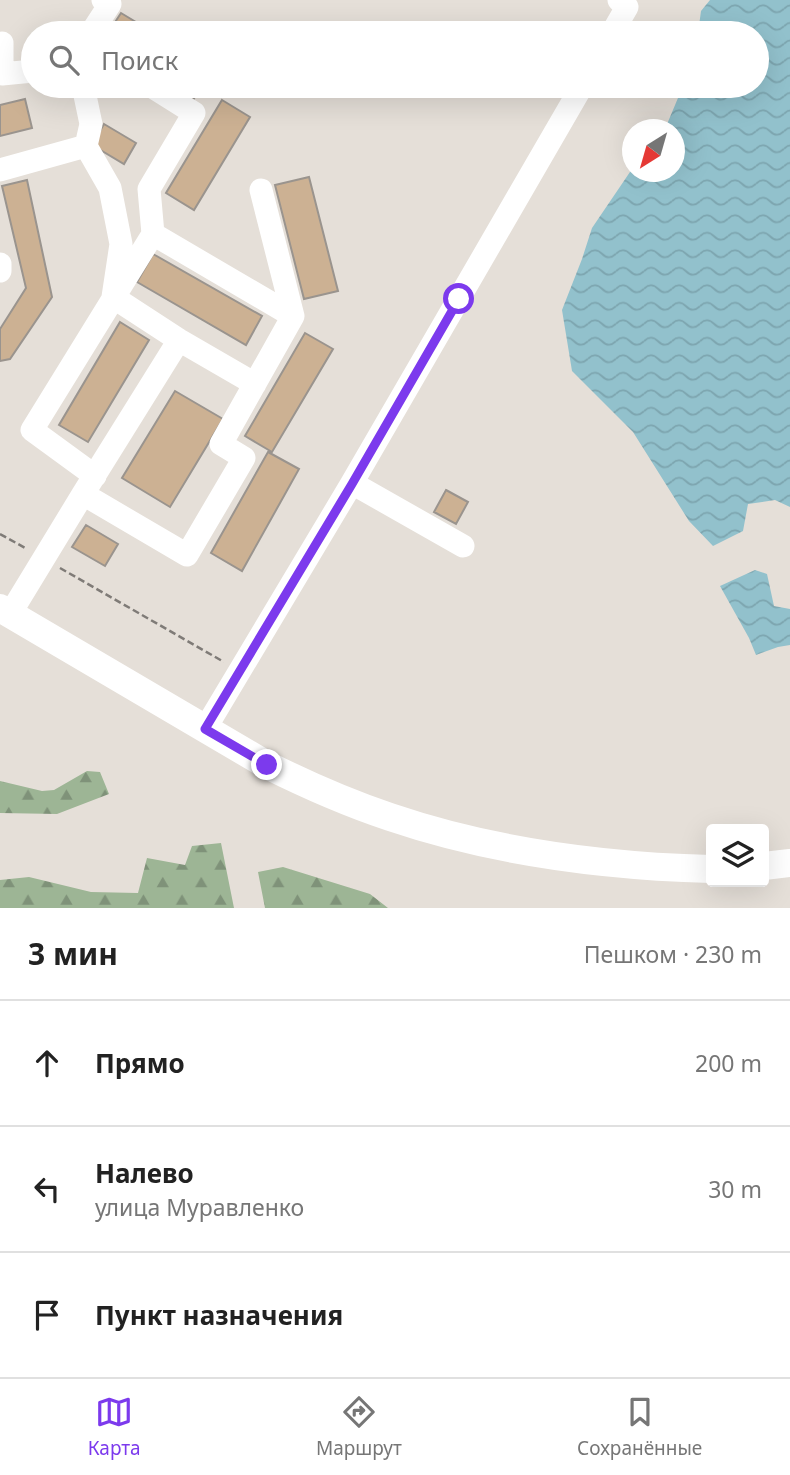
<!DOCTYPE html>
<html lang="ru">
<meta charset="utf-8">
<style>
body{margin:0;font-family:"Noto Sans",sans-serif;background:#f2f2f2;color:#222}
.controls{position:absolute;right:21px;bottom:21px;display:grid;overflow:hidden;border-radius:7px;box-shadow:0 7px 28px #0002}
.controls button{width:63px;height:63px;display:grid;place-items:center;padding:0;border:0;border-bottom:2px solid #e0e0e0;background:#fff;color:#222;font:35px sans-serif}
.compass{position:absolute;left:622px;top:119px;width:63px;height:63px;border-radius:50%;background:#fff;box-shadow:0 7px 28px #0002;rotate:217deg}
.stop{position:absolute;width:21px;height:21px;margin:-16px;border:5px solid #7c3aed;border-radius:50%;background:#fff}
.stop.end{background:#7c3aed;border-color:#fff;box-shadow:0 2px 7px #0008}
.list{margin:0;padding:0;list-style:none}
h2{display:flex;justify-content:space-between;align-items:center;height:91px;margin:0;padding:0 28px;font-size:30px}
h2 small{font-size:23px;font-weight:400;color:#767676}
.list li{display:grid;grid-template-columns:46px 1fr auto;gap:21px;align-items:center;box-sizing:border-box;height:126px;padding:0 28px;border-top:2px solid #e0e0e0}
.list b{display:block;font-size:26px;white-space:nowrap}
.list p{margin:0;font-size:23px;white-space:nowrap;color:#767676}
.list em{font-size:23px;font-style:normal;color:#767676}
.icon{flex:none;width:38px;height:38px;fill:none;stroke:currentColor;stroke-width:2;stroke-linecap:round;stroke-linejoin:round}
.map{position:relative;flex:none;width:790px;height:908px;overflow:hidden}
.search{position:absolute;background:#fff;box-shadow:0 7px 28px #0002;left:21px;right:21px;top:21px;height:77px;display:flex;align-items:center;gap:18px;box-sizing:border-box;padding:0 24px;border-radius:38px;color:#767676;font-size:26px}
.sheet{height:469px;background:#fff}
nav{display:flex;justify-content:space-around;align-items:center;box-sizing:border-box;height:98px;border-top:2px solid #e0e0e0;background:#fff;font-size:19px;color:#767676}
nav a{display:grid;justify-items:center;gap:4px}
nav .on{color:#7c3aed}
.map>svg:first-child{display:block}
.forest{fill:url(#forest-firs)}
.water{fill:url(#water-waves)}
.building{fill:#ccb193;stroke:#9a948e;stroke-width:2}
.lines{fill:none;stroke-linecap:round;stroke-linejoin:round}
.path{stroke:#7f7b77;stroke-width:2.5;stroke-dasharray:7 3.5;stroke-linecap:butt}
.minor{stroke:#fff;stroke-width:23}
.major{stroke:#fff;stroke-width:28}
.route{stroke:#7c3aed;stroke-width:9}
</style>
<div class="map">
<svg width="790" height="908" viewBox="0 0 790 908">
<defs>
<pattern id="forest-firs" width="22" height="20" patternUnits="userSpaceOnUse" patternTransform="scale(1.75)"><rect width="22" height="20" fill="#9db595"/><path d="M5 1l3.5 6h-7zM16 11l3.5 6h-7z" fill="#7f9279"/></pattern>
<pattern id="water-waves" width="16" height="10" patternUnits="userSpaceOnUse" patternTransform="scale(1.75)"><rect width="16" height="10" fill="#92c1cc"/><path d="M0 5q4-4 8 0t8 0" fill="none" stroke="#7da5af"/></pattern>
</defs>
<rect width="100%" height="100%" fill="#e5dfd8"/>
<path class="forest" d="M87,771L100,772L109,794L57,814L0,813V781L42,791L54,790Z
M221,843L234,908H0V880L29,877L91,892L138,893L147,858L185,865L192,846Z
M283,867L370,894L388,908H265L258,872Z"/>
<path class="water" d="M710,0H790V507L775,500L748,504L743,531L713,546L689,521L633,432L572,371L562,310L582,259L592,228L632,169V172H674V130L665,129L683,86H757V33H698L701,11Z
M755,570L767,574L774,606L790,609V645L778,647L756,655L749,638L720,586Z"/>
<path class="building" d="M121,13L154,33H108Z
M170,86H202L193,100Z
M25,99L32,128L0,136V105Z
M222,100L250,117L194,210L166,193Z
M104,124L136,143L124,164L92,145Z
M309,177L338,291L304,299L275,185Z
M27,180L52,297L10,359L0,361V329L26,288L2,186Z
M153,254L262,316L246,345L137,282Z
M120,322L149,340L88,442L59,425Z
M305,333L333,349L272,452L245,436Z
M175,391L223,419L170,507L122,478Z
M268,452L299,469L242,571L211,553Z
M446,490L468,502L456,524L434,512Z
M86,525L118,544L105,566L72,547Z"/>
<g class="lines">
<path class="path" d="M0,534L27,549
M60,568L224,662"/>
<path class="minor" d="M91,33L110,4L103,0
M612,33L627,7L619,0
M2,43V74L33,71
M83,86L91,124L86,146
M151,86L194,113L149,189L153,234
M0,170L86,146L110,188L121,244L113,297L179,340L255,384
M261,190L293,316
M0,264V271
M352,483L463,546
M83,494L187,555L244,458L221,444L293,316L153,234L32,430L95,476
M10,614L83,494L179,340
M205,729L352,483L582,86"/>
<path class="major" d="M0,608L267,765C307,785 348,803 390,817C493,852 603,866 711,869
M764,866L790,863"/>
</g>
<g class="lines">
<path class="route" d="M267,765L205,729L352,484L459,299"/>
</g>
</svg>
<div class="controls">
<button><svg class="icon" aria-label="layers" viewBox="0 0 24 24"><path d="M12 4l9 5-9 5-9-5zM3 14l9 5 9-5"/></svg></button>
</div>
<svg class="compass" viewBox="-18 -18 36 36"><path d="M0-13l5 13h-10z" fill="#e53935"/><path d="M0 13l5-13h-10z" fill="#767676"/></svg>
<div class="stop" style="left:459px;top:299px"></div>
<div class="stop end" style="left:267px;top:765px"></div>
<div class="search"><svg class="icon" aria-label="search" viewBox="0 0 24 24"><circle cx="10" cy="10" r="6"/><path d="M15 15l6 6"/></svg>Поиск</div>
</div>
<section class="sheet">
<h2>3 мин<small>Пешком · 230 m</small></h2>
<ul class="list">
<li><svg class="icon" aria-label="ahead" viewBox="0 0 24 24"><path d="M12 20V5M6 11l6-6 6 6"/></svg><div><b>Прямо</b></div><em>200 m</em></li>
<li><svg class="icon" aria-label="left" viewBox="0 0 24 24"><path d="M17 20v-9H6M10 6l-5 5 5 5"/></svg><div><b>Налево</b><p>улица Муравленко</p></div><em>30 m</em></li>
<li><svg class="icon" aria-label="arrive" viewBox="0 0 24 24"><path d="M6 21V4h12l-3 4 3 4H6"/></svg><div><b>Пункт назначения</b></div></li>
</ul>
</section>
<nav>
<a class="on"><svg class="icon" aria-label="map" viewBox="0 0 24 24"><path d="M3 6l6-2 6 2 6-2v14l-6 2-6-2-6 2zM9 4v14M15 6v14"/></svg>Карта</a>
<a><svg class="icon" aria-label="directions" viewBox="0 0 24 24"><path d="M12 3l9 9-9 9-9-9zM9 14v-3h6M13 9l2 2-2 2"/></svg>Маршрут</a>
<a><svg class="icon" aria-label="saved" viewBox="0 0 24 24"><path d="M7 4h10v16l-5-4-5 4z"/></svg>Сохранённые</a>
</nav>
